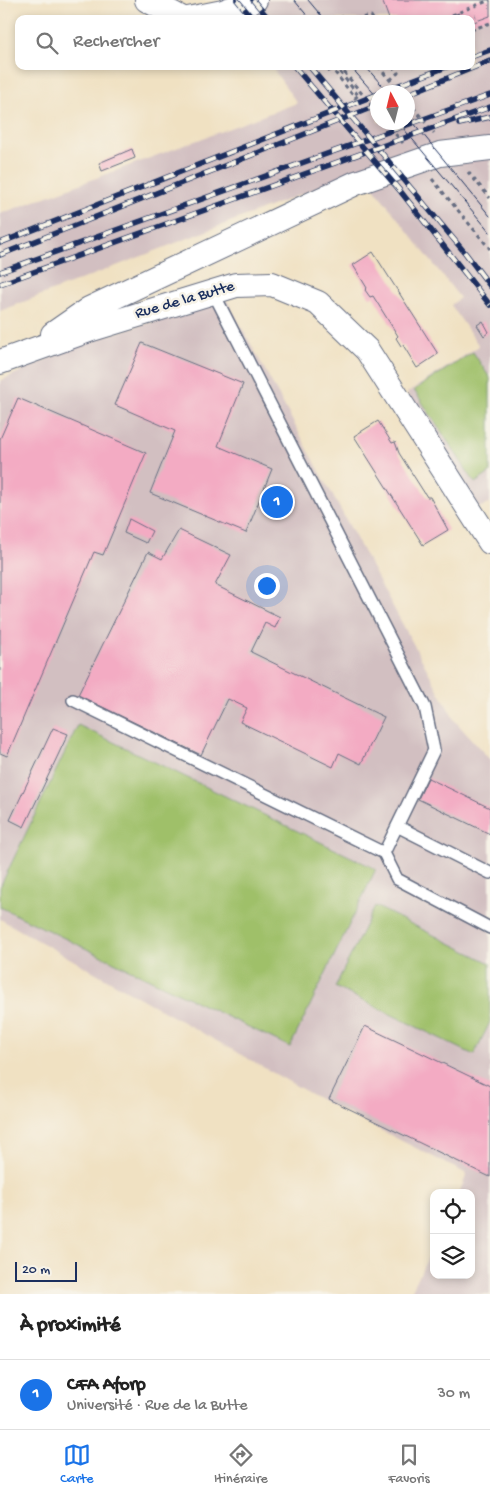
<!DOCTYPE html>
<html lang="fr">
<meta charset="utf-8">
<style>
body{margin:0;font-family:"Gochi Hand",sans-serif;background:#f6f6f6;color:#222}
.controls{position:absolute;right:15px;bottom:15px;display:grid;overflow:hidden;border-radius:10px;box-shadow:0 2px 8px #0003}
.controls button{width:45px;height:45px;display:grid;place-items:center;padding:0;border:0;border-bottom:1px solid #e0e0e0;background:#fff;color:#222;font:25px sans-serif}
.compass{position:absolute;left:370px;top:85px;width:45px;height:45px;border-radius:50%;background:#fff;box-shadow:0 2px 8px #0003;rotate:353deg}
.scale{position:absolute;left:15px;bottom:12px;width:62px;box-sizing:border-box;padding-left:5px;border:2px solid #1b2f5e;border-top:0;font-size:14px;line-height:18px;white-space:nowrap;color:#1b2f5e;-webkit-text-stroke:4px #f7f3e8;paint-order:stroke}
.you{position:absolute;left:266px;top:585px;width:18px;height:18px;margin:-12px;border:4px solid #fff;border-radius:50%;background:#1a73e8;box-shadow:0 0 0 8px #1a73e833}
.badge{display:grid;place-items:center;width:32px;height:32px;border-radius:50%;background:#1a73e8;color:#fff;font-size:16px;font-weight:700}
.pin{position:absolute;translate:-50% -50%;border:2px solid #fff;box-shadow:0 1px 5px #0006}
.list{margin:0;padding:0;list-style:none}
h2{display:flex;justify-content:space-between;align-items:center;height:65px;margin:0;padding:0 20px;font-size:21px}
h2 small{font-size:16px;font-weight:400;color:#767676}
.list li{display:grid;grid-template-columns:32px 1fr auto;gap:15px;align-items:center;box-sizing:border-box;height:70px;padding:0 20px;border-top:1px solid #e0e0e0}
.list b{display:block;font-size:19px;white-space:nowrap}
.list p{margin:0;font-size:16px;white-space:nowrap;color:#767676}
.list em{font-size:16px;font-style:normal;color:#767676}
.icon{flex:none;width:28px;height:28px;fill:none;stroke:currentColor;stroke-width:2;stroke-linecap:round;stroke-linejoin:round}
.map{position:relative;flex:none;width:490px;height:1294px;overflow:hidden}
.search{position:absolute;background:#fff;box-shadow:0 2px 8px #0003;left:15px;right:15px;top:15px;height:55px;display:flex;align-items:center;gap:12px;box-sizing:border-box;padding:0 18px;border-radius:10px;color:#767676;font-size:19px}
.sheet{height:135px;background:#fff}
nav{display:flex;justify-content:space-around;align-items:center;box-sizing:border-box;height:70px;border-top:1px solid #e0e0e0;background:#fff;font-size:14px;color:#767676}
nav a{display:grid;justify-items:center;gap:2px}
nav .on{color:#1a73e8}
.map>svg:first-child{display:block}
.industrial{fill:#d2bfc1;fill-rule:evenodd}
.green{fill:#9fc069;stroke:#5d7864}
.building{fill:#f3abc3}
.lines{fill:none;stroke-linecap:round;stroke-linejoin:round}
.service-casing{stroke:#666d81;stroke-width:14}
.minor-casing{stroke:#666d81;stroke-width:26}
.path{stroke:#666d81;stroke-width:3;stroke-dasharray:4 4;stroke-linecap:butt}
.service{stroke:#fff;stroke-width:11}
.minor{stroke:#fff;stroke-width:24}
.tram{stroke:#1b2f5e;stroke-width:1}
.rail-casing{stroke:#1b2f5e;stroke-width:5.5}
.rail{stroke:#f7f3e8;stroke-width:4;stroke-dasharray:11;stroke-linecap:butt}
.labels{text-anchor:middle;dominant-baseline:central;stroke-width:5;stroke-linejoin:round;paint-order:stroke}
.street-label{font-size:16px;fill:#1b2f5e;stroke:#f7f3e8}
</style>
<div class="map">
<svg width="490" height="1294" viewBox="0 0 490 1294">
<rect width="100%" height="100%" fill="#f7f3e8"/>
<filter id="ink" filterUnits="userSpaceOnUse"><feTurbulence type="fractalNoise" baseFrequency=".02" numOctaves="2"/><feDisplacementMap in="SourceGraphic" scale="10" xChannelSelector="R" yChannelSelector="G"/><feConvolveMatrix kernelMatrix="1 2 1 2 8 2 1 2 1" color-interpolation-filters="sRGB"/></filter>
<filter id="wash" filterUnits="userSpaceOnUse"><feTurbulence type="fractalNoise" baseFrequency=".0096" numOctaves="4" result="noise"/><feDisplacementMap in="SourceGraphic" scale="20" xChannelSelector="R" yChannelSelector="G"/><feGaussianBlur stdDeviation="1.12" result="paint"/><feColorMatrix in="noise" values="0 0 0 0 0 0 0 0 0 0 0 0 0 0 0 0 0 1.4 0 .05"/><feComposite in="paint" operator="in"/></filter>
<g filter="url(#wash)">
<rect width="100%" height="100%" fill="#f0e1c2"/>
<path class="industrial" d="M221,0H490V502L479,508L407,393L479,346L451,305L460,298L359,169L310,191L0,311V214L297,103L271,66H471V19H236ZM378,92H408V122H378Z
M227,300L455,721L490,760V1294H410L434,1245V1275H471V1193H459L467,1174L325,1102L0,919V381L82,343Z"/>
<path class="green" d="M473,352L490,378V473L475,483L414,390Z
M78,725L376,869L290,1047L0,907V887Z
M375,906L490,963V1022L474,1055L335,987Z"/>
<g id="blocks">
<path class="building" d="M382,0H490V16L471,23V19H389Z
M132,149L135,158L102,171L99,163Z
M373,252L438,354L417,368L403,345L401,346L396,338L398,336L373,296L370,297L365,290L367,288L353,265Z
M483,321L489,332L484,336L477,325Z
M142,343L243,384L218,446L272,469L246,533L150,493L175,431L115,405Z
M18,398L146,453L103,555L94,552L7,756L0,753V439Z
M378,421L392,443L395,442L399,453L427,497H430L448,530L423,545L354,436Z
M129,519L152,531L146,543L124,533Z
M179,530L231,555L215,585L280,617L275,628L265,623L251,652L384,717L361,764L339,753L333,767L240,722L247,708L228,699L201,755L78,695L148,552L162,559Z
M53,728L68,734L24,827L10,820Z
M428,778L490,808V834L418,799Z
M365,1026L490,1086V1177L329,1099Z"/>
</g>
</g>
<g filter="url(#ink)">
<use href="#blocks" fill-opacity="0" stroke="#666d81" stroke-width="1"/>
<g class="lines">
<g class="service-casing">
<path id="service" d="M73,700L384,853L434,750L425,707L213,292
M397,826L490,873
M384,853L397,879L490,928"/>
</g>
<g class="minor-casing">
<path id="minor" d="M147,0L183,19
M188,19L223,12L255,0
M53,334L89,309L356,183L440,154L490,148
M0,362L92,329L236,285L272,284L318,303L367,350L490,542"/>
</g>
<path class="path" d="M457,13L460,19
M452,15L490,0
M341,16L344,19
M355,19L371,16L373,19
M468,19L476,16
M471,30L490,23
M323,66L327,72L331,70L329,69
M330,66L355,98L361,93
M335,66L358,95
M339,66L378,113
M378,66L400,92
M392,66L398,73
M390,80L398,73V66
M408,101L434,133
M385,122L403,143
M468,172L490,198
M432,179L490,249"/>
<use href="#service" class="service"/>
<use href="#minor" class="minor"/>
<path class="tram" d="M294,0L310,19
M308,0L324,19
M350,66L378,98
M365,66L388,92
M408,116L490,216
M398,122L490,232"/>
<g class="rail-casing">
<path id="rail" d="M237,0L253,19
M253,0L269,19
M471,57L490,50
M294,66L401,192L490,305
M309,66L466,254L490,286
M381,92L449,66
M408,94L490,61
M459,124L490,117
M0,243L378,94
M0,255L378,105
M0,272L490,95
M0,284L490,107"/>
</g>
<use href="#rail" class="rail"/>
</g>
</g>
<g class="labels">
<g class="street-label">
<text transform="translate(185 301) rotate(-16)">Rue de la Butte</text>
</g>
</g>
</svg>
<div class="controls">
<button><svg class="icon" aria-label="locate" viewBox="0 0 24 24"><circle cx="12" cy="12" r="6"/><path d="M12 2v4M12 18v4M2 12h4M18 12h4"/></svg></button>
<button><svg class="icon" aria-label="layers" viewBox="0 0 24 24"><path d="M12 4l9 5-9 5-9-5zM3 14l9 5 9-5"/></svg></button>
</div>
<svg class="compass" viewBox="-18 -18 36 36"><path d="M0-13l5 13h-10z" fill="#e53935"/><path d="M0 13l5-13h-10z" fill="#767676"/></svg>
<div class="scale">20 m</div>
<div class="you"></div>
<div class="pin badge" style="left:277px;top:502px">1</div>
<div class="search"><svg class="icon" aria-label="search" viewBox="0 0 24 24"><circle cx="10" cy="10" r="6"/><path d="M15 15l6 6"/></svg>Rechercher</div>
</div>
<section class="sheet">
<h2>À proximité<small></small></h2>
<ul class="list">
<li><span class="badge">1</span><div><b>CFA Aforp</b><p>Université · Rue de la Butte</p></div><em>30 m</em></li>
</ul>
</section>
<nav>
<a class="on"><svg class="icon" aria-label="map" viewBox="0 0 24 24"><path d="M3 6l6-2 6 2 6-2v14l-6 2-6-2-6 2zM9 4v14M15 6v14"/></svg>Carte</a>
<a><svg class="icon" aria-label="directions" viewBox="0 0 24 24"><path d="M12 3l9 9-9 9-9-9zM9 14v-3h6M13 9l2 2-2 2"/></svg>Itinéraire</a>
<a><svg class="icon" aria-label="saved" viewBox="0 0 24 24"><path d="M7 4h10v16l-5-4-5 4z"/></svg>Favoris</a>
</nav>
